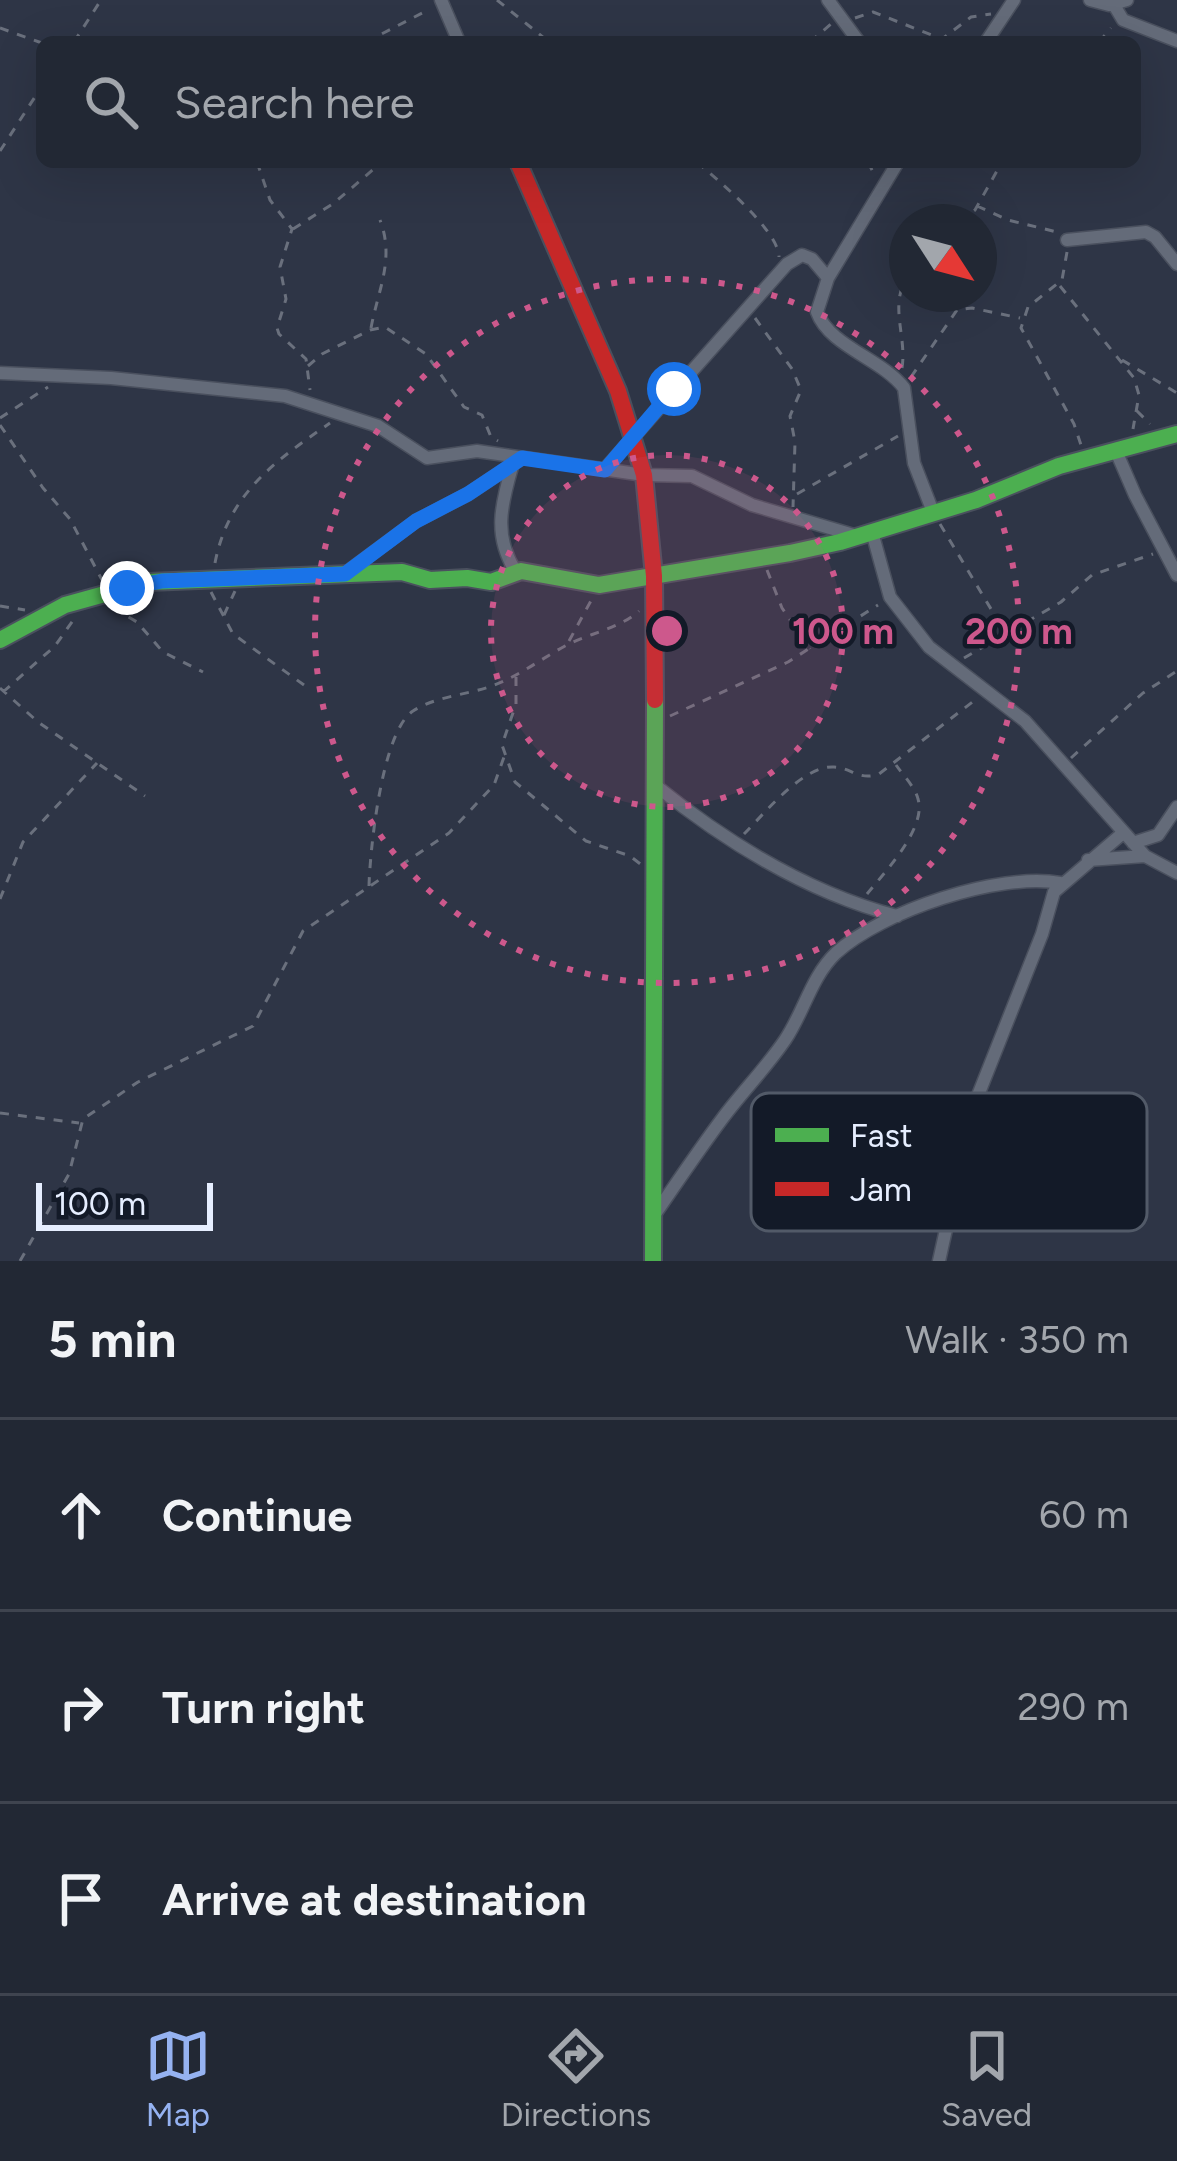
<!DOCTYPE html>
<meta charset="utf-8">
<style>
body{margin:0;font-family:Figtree,sans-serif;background:#2a303c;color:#f1f3f6}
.compass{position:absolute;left:889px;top:204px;width:108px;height:108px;border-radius:50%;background:#222834;box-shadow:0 12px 48px #0002;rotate:126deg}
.scale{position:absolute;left:36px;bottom:30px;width:177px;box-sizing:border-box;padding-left:12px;border:6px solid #e6eeff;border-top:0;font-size:33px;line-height:42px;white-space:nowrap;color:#e6eeff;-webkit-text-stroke:9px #131a28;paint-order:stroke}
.stop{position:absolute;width:36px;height:36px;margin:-27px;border:9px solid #1a73e8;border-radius:50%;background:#fff}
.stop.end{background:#1a73e8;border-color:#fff;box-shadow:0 3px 12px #0008}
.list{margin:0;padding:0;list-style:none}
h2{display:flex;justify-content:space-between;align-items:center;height:156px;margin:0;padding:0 48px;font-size:51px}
h2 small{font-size:39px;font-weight:400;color:#a2a6ac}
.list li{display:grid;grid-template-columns:78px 1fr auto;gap:36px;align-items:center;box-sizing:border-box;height:192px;padding:0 48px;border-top:3px solid #3f444f}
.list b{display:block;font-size:45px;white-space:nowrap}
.list em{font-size:39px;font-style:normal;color:#a2a6ac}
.icon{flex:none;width:66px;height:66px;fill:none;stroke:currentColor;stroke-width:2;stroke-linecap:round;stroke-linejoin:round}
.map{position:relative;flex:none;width:1177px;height:1261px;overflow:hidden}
.search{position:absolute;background:#222834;box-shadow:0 12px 48px #0002;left:36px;right:36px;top:36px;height:132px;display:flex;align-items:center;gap:30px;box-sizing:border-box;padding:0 42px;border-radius:18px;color:#a2a6ac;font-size:45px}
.sheet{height:732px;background:#222834}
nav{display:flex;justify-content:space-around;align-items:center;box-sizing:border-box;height:168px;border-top:3px solid #3f444f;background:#222834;font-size:33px;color:#a2a6ac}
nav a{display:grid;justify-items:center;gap:6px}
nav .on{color:#95b2f1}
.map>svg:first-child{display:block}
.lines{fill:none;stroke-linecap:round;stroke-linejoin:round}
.street-casing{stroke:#4a505e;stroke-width:15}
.fast-casing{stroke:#4a505e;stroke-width:20}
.jam-casing{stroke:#4a505e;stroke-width:20}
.path{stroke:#6a707d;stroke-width:3;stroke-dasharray:9 9;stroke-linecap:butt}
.street{stroke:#646b79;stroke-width:12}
.fast{stroke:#4caf50;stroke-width:16}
.jam{stroke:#c62828;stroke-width:16}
.route{stroke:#1a73e8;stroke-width:15}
.ring{fill:none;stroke:#cd588c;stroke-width:6;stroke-dasharray:6 12}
.key{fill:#131a28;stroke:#525a68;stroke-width:3}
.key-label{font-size:33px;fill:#e6eeff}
.centre{fill:#cd588c;stroke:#131a28;stroke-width:6}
.ring-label{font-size:36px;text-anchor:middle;font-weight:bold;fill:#cd588c;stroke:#131a28;stroke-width:9;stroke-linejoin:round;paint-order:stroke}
</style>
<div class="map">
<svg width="1177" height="1261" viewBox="0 0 1177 1261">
<rect width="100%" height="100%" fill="#2e3546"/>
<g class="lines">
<g class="street-casing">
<path id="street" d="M441,0L459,42
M828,0L859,42
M1090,0L1109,5L1127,0
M1114,5L1123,20L1177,41
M986,42L1014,0
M898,162L828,278L817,312C829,346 882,359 904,388L914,463L933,512
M1067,240L1146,232L1155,237L1177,264
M0,373L111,378L285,396L378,426L427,458L477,451L644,475L692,476L752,505L857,536
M1116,451L1135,495L1177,575
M512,467C501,505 493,536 516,572
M605,469L787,264L802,255L812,259L828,278
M872,532L890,597L929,647L1025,721L1145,856L1177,873
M347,572L416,521L468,494L522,458
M655,785C727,843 808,893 897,916
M1133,843L1158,835L1177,807
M1088,860L1145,856
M653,1217C676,1184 698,1151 722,1119C742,1092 766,1068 785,1040C804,1012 811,977 836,953C882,911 999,872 1060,883
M939,1261L973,1108L1042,934L1054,892L1123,833"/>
</g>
<g class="fast-casing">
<path id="fast" d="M0,640L65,605L148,582L402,572L430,580L467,578L491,582L521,571L599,585L790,553L840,542L976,500L1059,466L1177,434
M653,1261L655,700"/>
</g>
<g class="jam-casing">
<path id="jam" d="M518,162L618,391L644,475L654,576L655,700"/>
</g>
<path class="path" d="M497,0L549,42
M855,18L873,12L942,39L971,17L991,14
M0,28L42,43
M74,42L101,0
M366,42L430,9
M810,42L831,24
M1099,42L1111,28
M0,151L42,86
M257,162L270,200L292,229L280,267L286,299L277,328L279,334L306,359L310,390
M697,162C718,180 779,231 779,257
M868,162L876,178
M977,206L1008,220L1061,233
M960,222L975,210L1002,162
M293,229L334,203L382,162
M1067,252L1062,280L1028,307L1021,328L1074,424L1082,448
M1060,286L1134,378L1139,395L1133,429
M964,294L967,306
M755,318L792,369L801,390L790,416L795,442L793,507
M371,328C378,290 395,259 380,220
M1122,360L1177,393
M308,366L322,354L370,330L385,327L426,354L464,407L482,415L491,437L498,441
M902,368C907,336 889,306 907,277
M911,377L957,310L972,308L1020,318
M1137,411L1150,424
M0,418L48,387
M0,425L43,488L70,519L102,580
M797,494L898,436
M940,524L1003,629
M215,563C228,494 275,461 330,423
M767,570L782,608L810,649
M211,592L233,634L304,685
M0,606L25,610
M113,608L137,622L163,652L203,672
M224,615L235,591
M569,641L593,597
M964,658L1061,602L1092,575L1153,554
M516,677V704L502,745L515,782L586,841L630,856L643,866
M0,688L38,722L145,796
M3,692L55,646L74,619
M670,716L788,662L878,605
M1071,758L1143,693L1177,671
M744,834C764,814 803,765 834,767C852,768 859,781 879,774L975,700
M369,886C370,849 382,731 413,711C436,696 467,695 492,686C519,676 541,659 565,646C589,633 619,629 639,611
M867,894C884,873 927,828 918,799C915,787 903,775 896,765
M0,899L23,842L97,763
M0,1113L79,1123
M20,1261L69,1174L83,1119L138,1082L253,1026L303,931L449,833L494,785L504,757"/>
<use href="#street" class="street"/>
<use href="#fast" class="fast"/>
<use href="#jam" class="jam"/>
</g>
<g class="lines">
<path class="route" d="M127,588L162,581L345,574L416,521L468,494L522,458L605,470L674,389"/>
</g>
<circle cx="667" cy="631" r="176" fill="#cd588c" fill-opacity=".12"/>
<g class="ring">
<circle cx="667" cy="631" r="176"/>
<circle cx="667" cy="631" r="352"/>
</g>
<rect x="751" y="1093" width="396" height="138" rx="18" class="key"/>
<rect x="775" y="1128" width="54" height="14" fill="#4caf50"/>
<rect x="775" y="1182" width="54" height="14" fill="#c62828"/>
<g class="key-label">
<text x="850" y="1147">Fast</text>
<text x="850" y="1201">Jam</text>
</g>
<circle cx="667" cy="631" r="18" class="centre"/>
<g class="ring-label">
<text x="843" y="644">100 m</text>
<text x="1019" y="644">200 m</text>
</g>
</svg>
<svg class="compass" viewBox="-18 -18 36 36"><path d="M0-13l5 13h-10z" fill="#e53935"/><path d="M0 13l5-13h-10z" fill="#a2a6ac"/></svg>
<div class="scale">100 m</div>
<div class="stop" style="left:674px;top:389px"></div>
<div class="stop end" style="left:127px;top:588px"></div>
<div class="search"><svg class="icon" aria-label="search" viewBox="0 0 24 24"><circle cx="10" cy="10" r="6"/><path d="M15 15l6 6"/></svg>Search here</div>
</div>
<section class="sheet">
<h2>5 min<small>Walk · 350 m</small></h2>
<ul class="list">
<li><svg class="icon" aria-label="ahead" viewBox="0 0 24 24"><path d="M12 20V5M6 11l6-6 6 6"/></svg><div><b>Continue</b></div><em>60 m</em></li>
<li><svg class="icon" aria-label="right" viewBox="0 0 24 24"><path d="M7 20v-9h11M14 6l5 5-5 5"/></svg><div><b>Turn right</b></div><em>290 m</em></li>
<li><svg class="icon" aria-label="arrive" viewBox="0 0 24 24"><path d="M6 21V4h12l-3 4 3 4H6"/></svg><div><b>Arrive at destination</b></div></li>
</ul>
</section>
<nav>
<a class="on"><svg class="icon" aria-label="map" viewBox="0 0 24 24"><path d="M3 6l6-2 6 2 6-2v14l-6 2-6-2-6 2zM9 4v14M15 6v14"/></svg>Map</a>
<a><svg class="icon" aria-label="directions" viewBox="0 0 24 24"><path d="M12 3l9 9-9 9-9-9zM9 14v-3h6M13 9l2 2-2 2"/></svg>Directions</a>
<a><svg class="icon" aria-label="saved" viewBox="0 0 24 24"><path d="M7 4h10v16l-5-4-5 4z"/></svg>Saved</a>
</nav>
